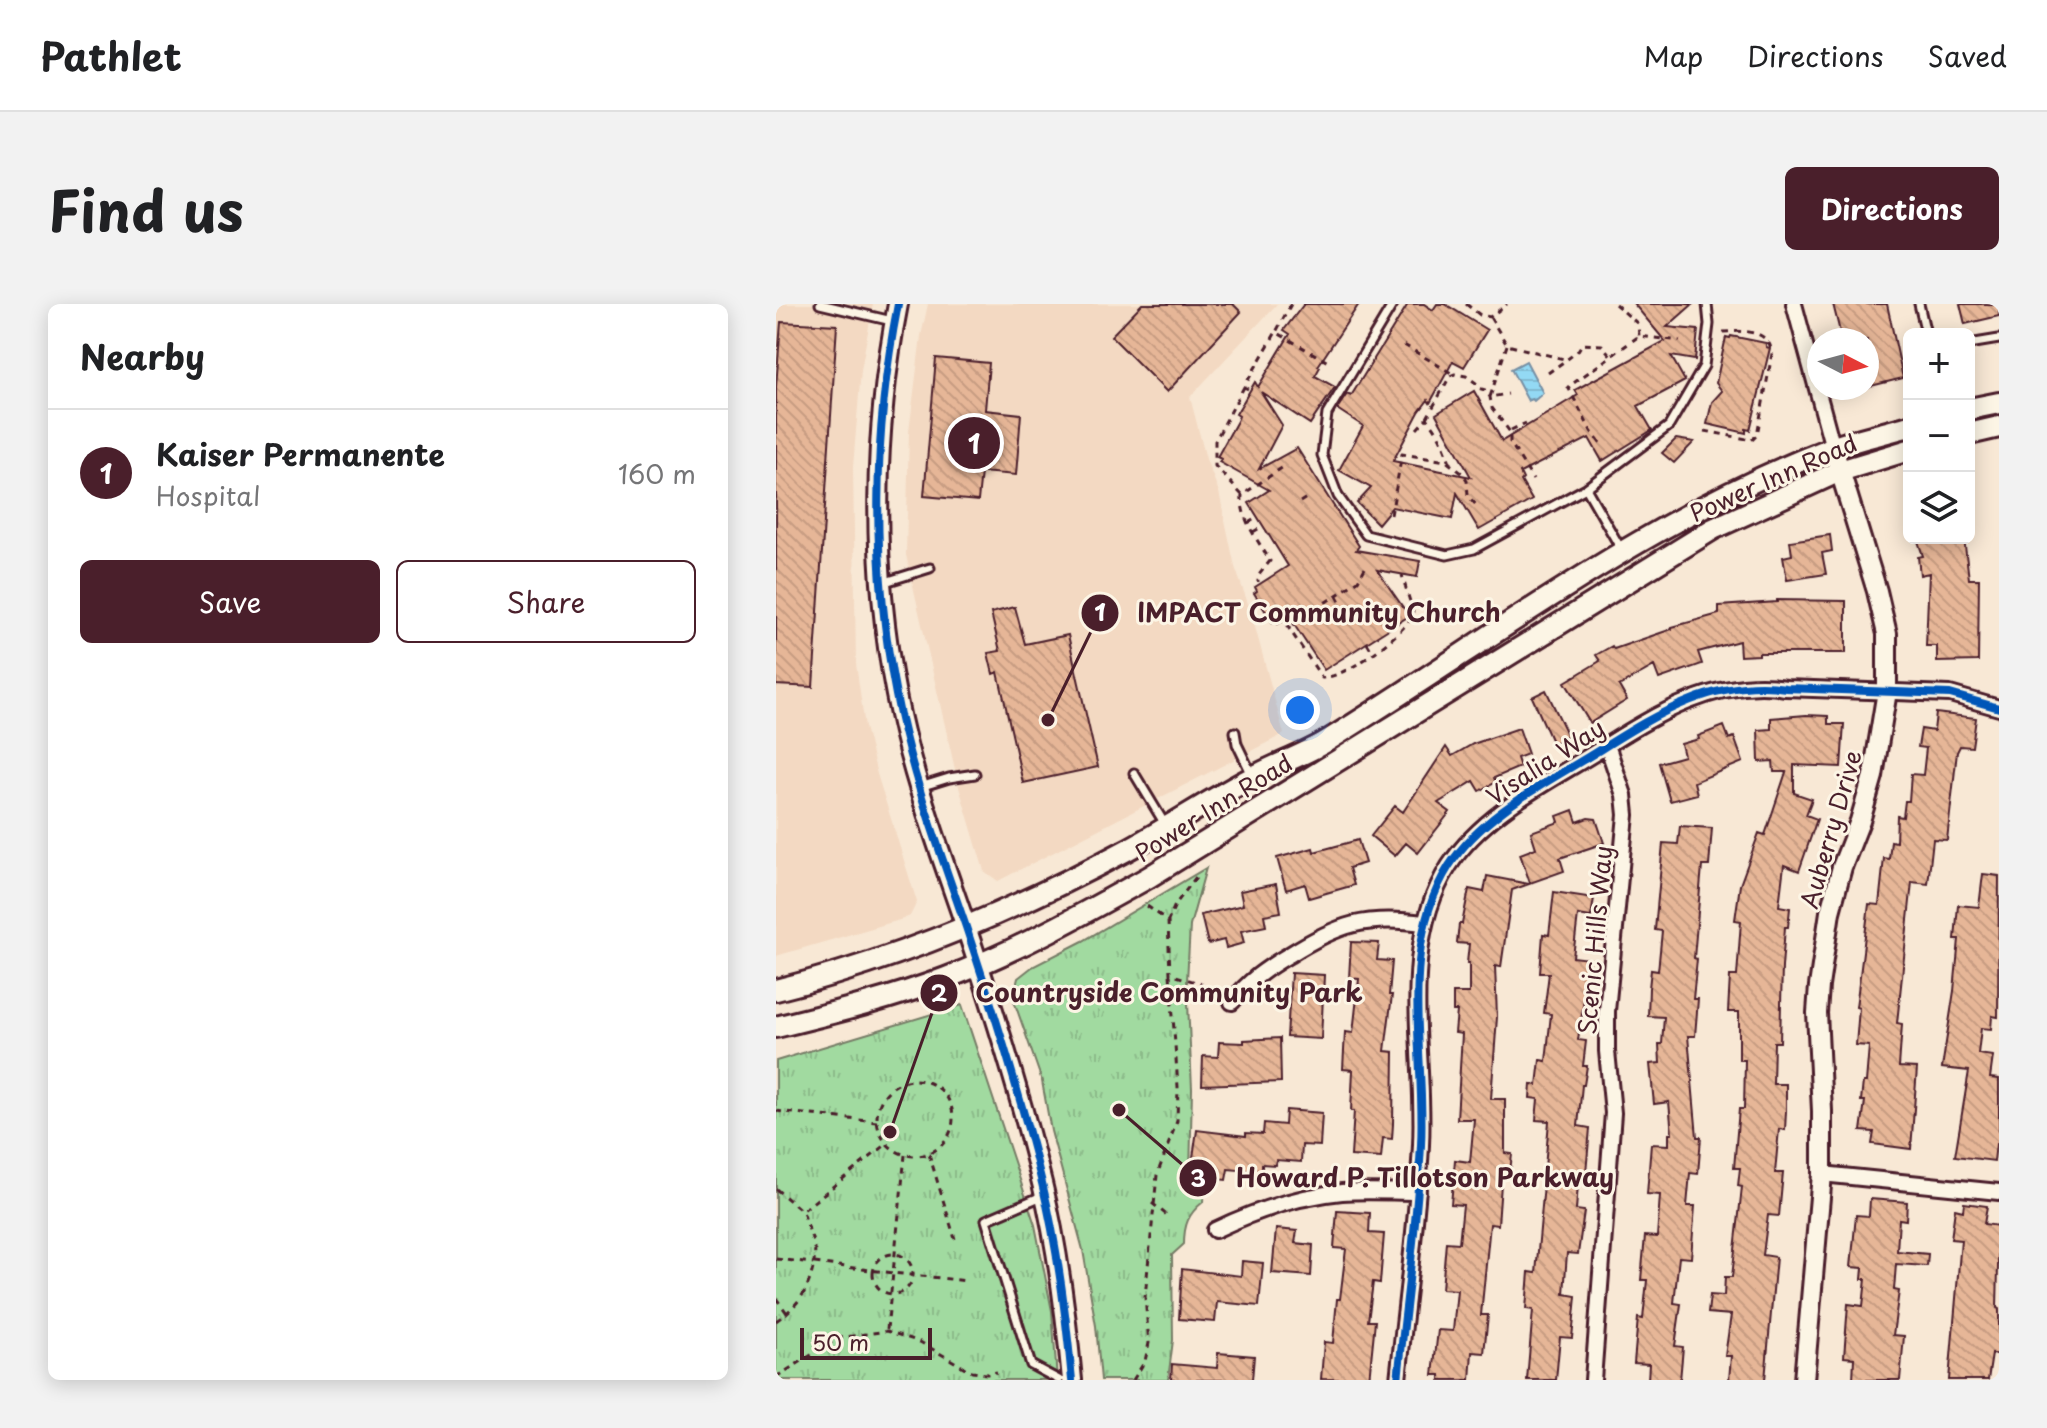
<!DOCTYPE html>
<meta charset="utf-8">
<style>
body{margin:0;font-family:"Playpen Sans",sans-serif;background:#f2f2f2;color:#202124}
.controls{position:absolute;right:24px;top:24px;display:grid;overflow:hidden;border-radius:12px;box-shadow:0 4px 20px #0003}
.controls button{width:72px;height:72px;display:grid;place-items:center;padding:0;border:0;border-bottom:2px solid #e0e0e0;background:#fff;color:#202124;font:40px sans-serif}
.compass{position:absolute;left:1031px;top:24px;width:72px;height:72px;border-radius:50%;background:#fff;box-shadow:0 4px 20px #0003;rotate:96deg}
.scale{position:absolute;left:24px;bottom:20px;width:132px;box-sizing:border-box;padding-left:8px;border:4px solid #4a1f2b;border-top:0;font-size:22px;line-height:28px;white-space:nowrap;color:#4a1f2b;-webkit-text-stroke:6px #fcf5e5;paint-order:stroke}
.you{position:absolute;left:524px;top:406px;width:28px;height:28px;margin:-20px;border:6px solid #fff;border-radius:50%;background:#1a73e8;box-shadow:0 0 0 12px #1a73e833}
.badge{display:grid;place-items:center;width:52px;height:52px;border-radius:50%;background:#4a1f2b;color:#fff;font-size:26px;font-weight:700}
.pin{position:absolute;translate:-50% -50%;border:4px solid #fff;box-shadow:0 2px 8px #0006}
.list{margin:0;padding:0;list-style:none}
h2{display:flex;justify-content:space-between;align-items:center;height:104px;margin:0;padding:0 32px;font-size:34px}
h2 small{font-size:26px;font-weight:400;color:#757577}
.list li{display:grid;grid-template-columns:52px 1fr auto;gap:24px;align-items:center;box-sizing:border-box;height:128px;padding:0 32px;border-top:2px solid #e0e0e0}
.list b{display:block;font-size:30px;white-space:nowrap}
.list p{margin:0;font-size:26px;white-space:nowrap;color:#757577}
.list em{font-size:26px;font-style:normal;color:#757577}
.actions{display:flex;gap:16px;padding:24px 32px}
.actions a{flex:1;padding:18px 0;border:2px solid #4a1f2b;border-radius:12px;text-align:center;font-size:28px;color:#4a1f2b}
.actions .main{background:#4a1f2b;color:#fff}
.icon{flex:none;width:44px;height:44px;fill:none;stroke:currentColor;stroke-width:2;stroke-linecap:round;stroke-linejoin:round}
.map{position:relative;flex:none;width:1223px;height:1076px;overflow:hidden;border-radius:12px}
header{display:flex;align-items:center;gap:48px;box-sizing:border-box;height:112px;padding:0 40px;background:#fff;border-bottom:2px solid #e0e0e0}
header strong{font-size:38px}
nav{display:flex;gap:44px;margin-inline-start:auto;font-size:28px}
.intro{display:flex;align-items:center;justify-content:space-between;box-sizing:border-box;height:192px;padding:0 48px}
h1{margin:0;font-size:56px}
.button{padding:20px 36px;border-radius:12px;background:#4a1f2b;color:#fff;font-size:28px;font-weight:700}
main{display:flex;gap:48px;padding:0 48px}
aside{flex:1;background:#fff;border-radius:12px;box-shadow:0 4px 20px #0003}
.map>svg:first-child{display:block}
.built{fill:#f3d9c2}
.grass{fill:url(#grass-tufts);stroke:#767c66;stroke-width:2}
.water{fill:url(#water-rules);stroke:#768fa4;stroke-width:2}
.building{fill:url(#building-back-hatch);stroke:#4a1f2b;stroke-width:2}
.lines{fill:none;stroke-linecap:round;stroke-linejoin:round}
.service-casing{stroke:#4a1f2b;stroke-width:13}
.minor-casing{stroke:#4a1f2b;stroke-width:20}
.tertiary-casing{stroke:#4a1f2b;stroke-width:24}
.secondary-casing{stroke:#4a1f2b;stroke-width:26}
.path{stroke:#4a1f2b;stroke-width:3;stroke-dasharray:6 6;stroke-linecap:butt}
.service{stroke:#fcf5e5;stroke-width:7}
.minor{stroke:#fcf5e5;stroke-width:14}
.tertiary{stroke:#fcf5e5;stroke-width:18}
.secondary{stroke:#fcf5e5;stroke-width:20}
.cycleway-casing{stroke:#fcf5e5;stroke-width:13}
.cycleway{stroke:#0057b8;stroke-width:8}
.labels{text-anchor:middle;dominant-baseline:central;stroke-width:6;stroke-linejoin:round;paint-order:stroke}
.street-label{font-size:24px;fill:#4a1f2b;stroke:#fcf5e5}
.leader{fill:none;stroke:#4a1f2b;stroke-width:3}
.callout-dot{fill:#4a1f2b;stroke:#fcf5e5;stroke-width:3}
.mark-label{font-size:24px;text-anchor:middle;font-weight:bold;fill:#fff}
.callout-label{font-size:26px;text-anchor:middle;font-weight:bold;fill:#4a1f2b;stroke:#fcf5e5;stroke-width:6;stroke-linejoin:round;paint-order:stroke}
</style>
<header>
<strong>Pathlet</strong>
<nav><a>Map</a><a>Directions</a><a>Saved</a></nav>
</header>
<div class="intro"><h1>Find us</h1><a class="button">Directions</a></div>
<main>
<aside>
<h2>Nearby<small></small></h2>
<ul class="list">
<li><span class="badge">1</span><div><b>Kaiser Permanente</b><p>Hospital</p></div><em>160 m</em></li>
</ul>
<div class="actions"><a class="main">Save</a><a>Share</a></div>
</aside>
<div class="map">
<svg width="1223" height="1076" viewBox="0 0 1223 1076">
<defs>
<pattern id="grass-tufts" width="24" height="20" patternUnits="userSpaceOnUse" patternTransform="scale(2)"><rect width="24" height="20" fill="#a1daa0"/><path d="M3 7l-1-3M5 7V3M7 7l1-3M15 17l-1-3M17 17v-4M19 17l1-3" fill="none" stroke="#8cbb8a"/></pattern>
<pattern id="water-rules" width="6" height="5" patternUnits="userSpaceOnUse" patternTransform="scale(2)"><rect width="6" height="5" fill="#93d9f4"/><path d="M0 2.5h6" fill="none" stroke="#80bad1"/></pattern>
<pattern id="building-back-hatch" width="6" height="6" patternUnits="userSpaceOnUse" patternTransform="scale(2)"><rect width="6" height="6" fill="#e6b697"/><path d="M-1 5l2 2M0 0l6 6M5-1l2 2" fill="none" stroke="#c79c82"/></pattern>
</defs>
<rect width="100%" height="100%" fill="#f8e8d5"/>
<filter id="ink" filterUnits="userSpaceOnUse"><feTurbulence type="fractalNoise" baseFrequency=".0125" numOctaves="2"/><feDisplacementMap in="SourceGraphic" scale="16" xChannelSelector="R" yChannelSelector="G"/><feConvolveMatrix kernelMatrix="1 2 1 2 8 2 1 2 1" color-interpolation-filters="sRGB"/></filter>
<g filter="url(#ink)">
<path class="built" d="M0,0H97L85,66L77,163L80,360L89,423L101,470L141,598L134,612L127,615L0,652Z
M152,0H501L414,93L430,155L443,188L459,263L475,308L508,430L222,577L208,567L183,483L130,251L133,128L145,32Z"/>
<path class="grass" d="M430,564L414,622L411,677L416,785L414,871L428,882L427,898C412,910 408,921 408,940L396,951L397,1036L392,1076H325L320,1022L307,946L275,827L266,777L237,694L242,674L256,663L307,637Z
M186,701L259,921L276,1007L281,1076H0V757Z"/>
<path class="water" d="M750,57L767,89L758,97L756,95L752,97L735,65Z"/>
<path class="building" d="M366,0H457L465,8L391,88L335,32Z
M528,0H583L542,62L544,63L539,72L559,83L534,120L485,88L506,121L483,165L521,144L583,242L580,246L644,257L641,273L601,266L633,312L548,366L513,313L502,320L500,317L497,319L478,289L481,287L479,283L512,262L473,199L493,186L443,158L445,155L441,153L461,117L463,112L460,110L479,78L482,83L514,30L508,26Z
M632,0H648L657,6L661,0H669L711,26L688,63L677,57L654,99L652,96L643,108L617,157L695,173L660,110L698,87L726,137L802,91L799,86L889,37L858,0H917L891,23L922,26L919,56L895,52L909,77L862,102L876,126L826,157L813,134L744,169L747,175L745,177L756,196L703,226L681,189L676,215L616,203L602,220L581,199L595,184L563,166L587,122L561,105L571,90L575,92Z
M1057,0H1111L1127,74L1091,83V36H1066Z
M1184,0H1223V12L1189,20Z
M5,18L61,21L37,383L0,381V83Z
M955,32L990,39V43L994,44L974,126L970,125V129L931,120L936,98L946,87L940,79L950,33L954,34Z
M160,54L213,59L209,106L245,110L240,171L205,168L202,197L148,192Z
M900,135L918,138L898,159L886,149Z
M1054,231L1056,247L1046,249L1050,270L1011,276L1007,253L1016,251L1014,237Z
M1141,234H1188L1193,275H1203L1202,357L1161,358V342H1150L1153,269L1144,271L1142,253L1147,252Z
M1001,296L1070,297V349H983V351L964,352L963,337L922,348L926,360L883,375L878,362L843,382L851,396L814,419L789,378L824,357L820,351L836,342L838,345L896,325V323L943,310V302L1001,298Z
M239,303L249,340L292,331L322,463L247,479L222,368L217,370L212,349L224,347L215,309Z
M770,386L792,432L777,440L756,393Z
M1160,409L1200,414L1196,443L1184,442L1181,448L1171,536L1157,535L1152,580L1136,578L1121,719L1126,720L1123,763L1141,764L1135,845L1096,840L1098,828L1085,827L1089,797H1085L1087,778H1090L1093,742L1080,741L1083,704L1080,703L1093,600L1103,601L1108,554L1113,555L1115,537L1120,538L1121,512L1127,513L1129,497H1133L1135,470L1147,471L1150,444L1142,443L1145,425L1158,427Z
M1030,411L1052,412V420H1068L1065,463L1018,461V489L1036,495L1030,511L1041,515L1023,567L1008,561L1003,602L1014,604L1012,623H1009L1006,663L1004,738H998L997,780H1010V807L1009,826L1003,825L999,869H1007L1003,912L992,911L987,951L1000,953L989,1076H953L955,1052H949L955,1011L932,1009L934,991L948,992L949,973H956L966,883L962,882L964,864H958L963,805H968L969,756H963V708H952L954,672H961L965,617L959,616L964,581L983,529L989,531L1010,468H998L997,457L983,458L982,426L995,425V414Z
M948,422L953,435L958,433L967,458L918,478L921,490L894,497L883,459L908,452L905,440L923,435L922,432Z
M743,424L752,450L741,454L744,463L718,474L720,478L704,487L698,477L662,499L674,508L642,549L630,539L619,552L595,532L619,502L627,508L670,443L676,452L697,440Z
M797,506L801,518L812,514L820,515L828,539L784,554L788,567L754,579L744,550L760,544L755,528L783,518L781,512Z
M904,522L936,524L933,562H926L918,654L921,655L917,695H922L919,732H912L921,833H925L922,870L914,869L911,902H919L915,954L903,953L898,999L905,1000L899,1042L907,1043L904,1076H872L873,1060L858,1059L862,1014L867,1015L871,976H865L869,932L881,933L884,891L871,890L875,840L893,841V830H896L893,798L878,800L874,760L884,759L883,740H886L888,713L872,712L873,684L875,666L882,667L886,627L879,626L887,539L902,540Z
M582,536L589,559L573,564L578,581L533,594L529,580L510,586L501,554L537,544L538,548Z
M1207,570L1223,572L1222,713L1216,712L1215,725L1205,724L1202,750L1217,752L1214,774L1223,775V841L1220,840L1218,857L1179,852L1193,767L1166,764L1178,687L1183,635H1179L1182,601L1203,603Z
M711,572L753,580L736,586L725,663L719,662L721,713L715,795H729V849L736,850L734,868L726,866L722,921L714,920L705,1011H712L708,1049L696,1048L694,1076H664V1071H657L662,1026L677,1027L681,986L666,985L670,938L683,939L687,901L675,900L679,856L694,858L698,815H681L686,730L679,729L681,707H677V689H693V659H691L693,640L681,639L683,620H686L693,585L708,588Z
M500,580L505,608L488,611L490,622L465,627L468,639L450,644L448,636L432,640L425,611L467,601L464,587Z
M778,588L818,594L815,613L802,611L797,653L814,655L802,736L810,737L807,762H811L808,781H806L802,822L814,824L810,869L803,868L800,906L808,907L802,950L791,949L788,990L800,992L796,1034L784,1033L780,1076H751L757,1006L750,1005L753,968L760,969L768,880H765L766,864H769L773,817L760,816L762,795L754,794L755,780L761,781L764,756L770,757L775,710L768,709L773,669H764L767,630L773,631Z
M575,638L603,639L601,656L616,657L613,691H616L609,747L618,748L617,820L616,835L607,834L605,854L575,852L578,807H575L577,766L567,765L569,728L577,729L583,675L573,674Z
M515,669L548,671L545,735L511,733Z
M504,734L505,778L426,781L427,752L442,753L443,738L468,739V736Z
M510,806L546,809L544,842L526,841L525,858L500,856L499,861L486,860V868L452,865L450,876L433,874L435,862L416,860L421,826L470,832V829L487,830L488,819L509,821Z
M1094,895L1131,898L1130,916L1123,915L1121,947L1152,950L1151,962L1120,960L1118,986L1123,987L1117,1031L1128,1032L1124,1076H1077L1078,1054L1068,1053L1072,1000L1087,1002L1090,975H1086L1087,964L1075,963L1080,911L1093,912Z
M1188,899L1211,902L1208,920L1223,922L1221,1004L1223,1005V1051L1216,1050L1212,1076H1173L1185,936L1175,935L1179,905L1187,907Z
M561,907L594,909L593,929L608,930L604,979L597,978L592,1017H599L593,1076L545,1075L548,1038L557,1039L561,995H564L570,945L558,944Z
M500,925L521,927L519,939L537,941L535,972L496,969Z
M466,957L487,959L483,1002L441,998L439,1018L403,1015L406,965L465,972Z
M442,1049L478,1052L476,1076H395L396,1060L441,1064Z"/>
<g class="lines">
<g class="service-casing">
<path id="service" d="M44,0L116,17
M617,0L551,110L546,151L562,192L590,231L671,251L698,245L810,184L893,122L928,62L933,20L931,0
M1143,0L1150,30
M1193,40L1223,35
M810,184L845,245
M106,279L154,264
M459,428L461,440L476,471
M358,469L390,522
M144,483L173,474L199,470
M266,892L210,916L255,1061L283,1076"/>
</g>
<g class="minor-casing">
<path id="minor" d="M1018,0L1057,144
M456,698C472,677 491,664 513,651C562,620 590,611 648,619
M1046,870L1223,888
M439,926C479,907 521,892 566,888C591,886 617,888 642,888
M622,1076C630,998 641,919 645,841C650,749 621,644 673,562C708,508 773,478 825,445C882,409 941,373 1010,384L1174,390L1223,404
M817,1076L837,809L831,747V707L850,511L848,491L831,441"/>
</g>
<g class="tertiary-casing">
<path id="tertiary" d="M122,0C97,128 95,263 120,391C135,471 164,547 190,623C218,707 245,793 266,879C282,943 290,1010 296,1076
M1028,1076L1046,870V807L1041,709L1043,682L1054,608L1066,563L1084,517L1097,472L1111,387V330L1101,287L1057,144"/>
</g>
<g class="secondary-casing">
<path id="secondary" d="M1193,105L1223,99
M1193,130L1223,123
M0,686C121,656 239,606 349,547C392,524 433,496 477,473C501,460 528,451 551,437C716,335 871,215 1053,145C1079,135 1107,130 1133,122
M0,723C57,709 115,695 170,674C241,647 307,610 373,573L937,225L1064,167L1133,146"/>
</g>
<path class="path" d="M515,0L500,28L552,58
M690,0L704,11L714,13L731,0
M839,0L862,20L863,32
M714,13L731,41L788,55
M628,41L677,70
M731,41L714,93L732,90
M772,69L801,48L806,40L826,41L836,53
M468,83L439,137V162L466,191L510,161
M472,85L468,83L500,28
M651,114L674,72L679,70L690,72L700,79L702,84L709,86L714,93L716,104L734,128V138L757,176
M641,125L651,114C663,127 669,144 675,161
M735,126L750,119
M929,127L976,136L981,131L996,50C994,24 964,27 947,28
M824,139L815,127L792,83L863,32L904,37
M466,191C464,216 483,237 494,257L482,272V278
M524,198L532,193
M615,211L626,150L670,157L686,169L691,176L692,192L702,203
M472,219L479,215
M477,228L487,222
M589,264L582,277L512,323L546,374C573,372 622,334 638,311L626,271
M561,292L566,301
M591,339L597,349
M371,602L392,617L399,601L420,573
M392,617L394,670L426,680
M101 814a38 38 0 1 1 76 0a38 38 0 1 1-76 0Z
M0,807L101,818
M153,850L179,935
M0,885L26,907L111,840
M376,899L393,913
M97 970a20 20 0 1 1 40 0a20 20 0 1 1-40 0Z
M0,955L38,959L39,944L27,908
M0,994L11,1009
M0,1017C23,1001 33,986 38,959L117,969L129,851
M111,1025L117,969L192,977
M0,1073L63,1034L111,1027L144,1038L196,1068L211,1070L221,1068
M357,1076L369,1057L373,1039L369,993L381,871L401,817L402,783L394,670"/>
<use href="#service" class="service"/>
<use href="#minor" class="minor"/>
<use href="#tertiary" class="tertiary"/>
<use href="#secondary" class="secondary"/>
<g class="cycleway-casing">
<path id="cycleway" d="M122,0C97,128 95,263 120,391C135,471 164,547 190,623C218,707 245,793 266,879C282,943 290,1010 296,1076
M622,1076C630,998 641,919 645,841C650,749 621,644 673,562C708,508 773,478 825,445C882,409 941,373 1010,384L1174,390L1223,404"/>
</g>
<use href="#cycleway" class="cycleway"/>
</g>
</g>
<g class="labels">
<g class="street-label">
<text transform="translate(997 173) rotate(-24)">Power Inn Road</text>
<text transform="translate(769 457) rotate(-33)">Visalia Way</text>
<text transform="translate(437 503) rotate(-32)">Power Inn Road</text>
<text transform="translate(1054 525) rotate(-74)">Auberry Drive</text>
<text transform="translate(818 636) rotate(-85)">Scenic Hills Way</text>
</g>
</g>
<path class="leader" d="M272 416L324 309M114 828L163 689M343 806L422 874"/>
<g class="callout-dot">
<circle cx="272" cy="416" r="8"/>
<circle cx="114" cy="828" r="8"/>
<circle cx="343" cy="806" r="8"/>
<circle cx="324" cy="309" r="20"/>
<circle cx="163" cy="689" r="20"/>
<circle cx="422" cy="874" r="20"/>
</g>
<g class="mark-label">
<text x="324" y="317">1</text>
<text x="163" y="698">2</text>
<text x="422" y="883">3</text>
</g>
<g class="callout-label">
<text x="543" y="318">IMPACT Community Church</text>
<text x="393" y="698">Countryside Community Park</text>
<text x="649" y="883">Howard P. Tillotson Parkway</text>
</g>
</svg>
<div class="controls">
<button>+</button>
<button>−</button>
<button><svg class="icon" aria-label="layers" viewBox="0 0 24 24"><path d="M12 4l9 5-9 5-9-5zM3 14l9 5 9-5"/></svg></button>
</div>
<svg class="compass" viewBox="-18 -18 36 36"><path d="M0-13l5 13h-10z" fill="#e53935"/><path d="M0 13l5-13h-10z" fill="#757577"/></svg>
<div class="scale">50 m</div>
<div class="you"></div>
<div class="pin badge" style="left:198px;top:139px">1</div>
</div>
</main>
